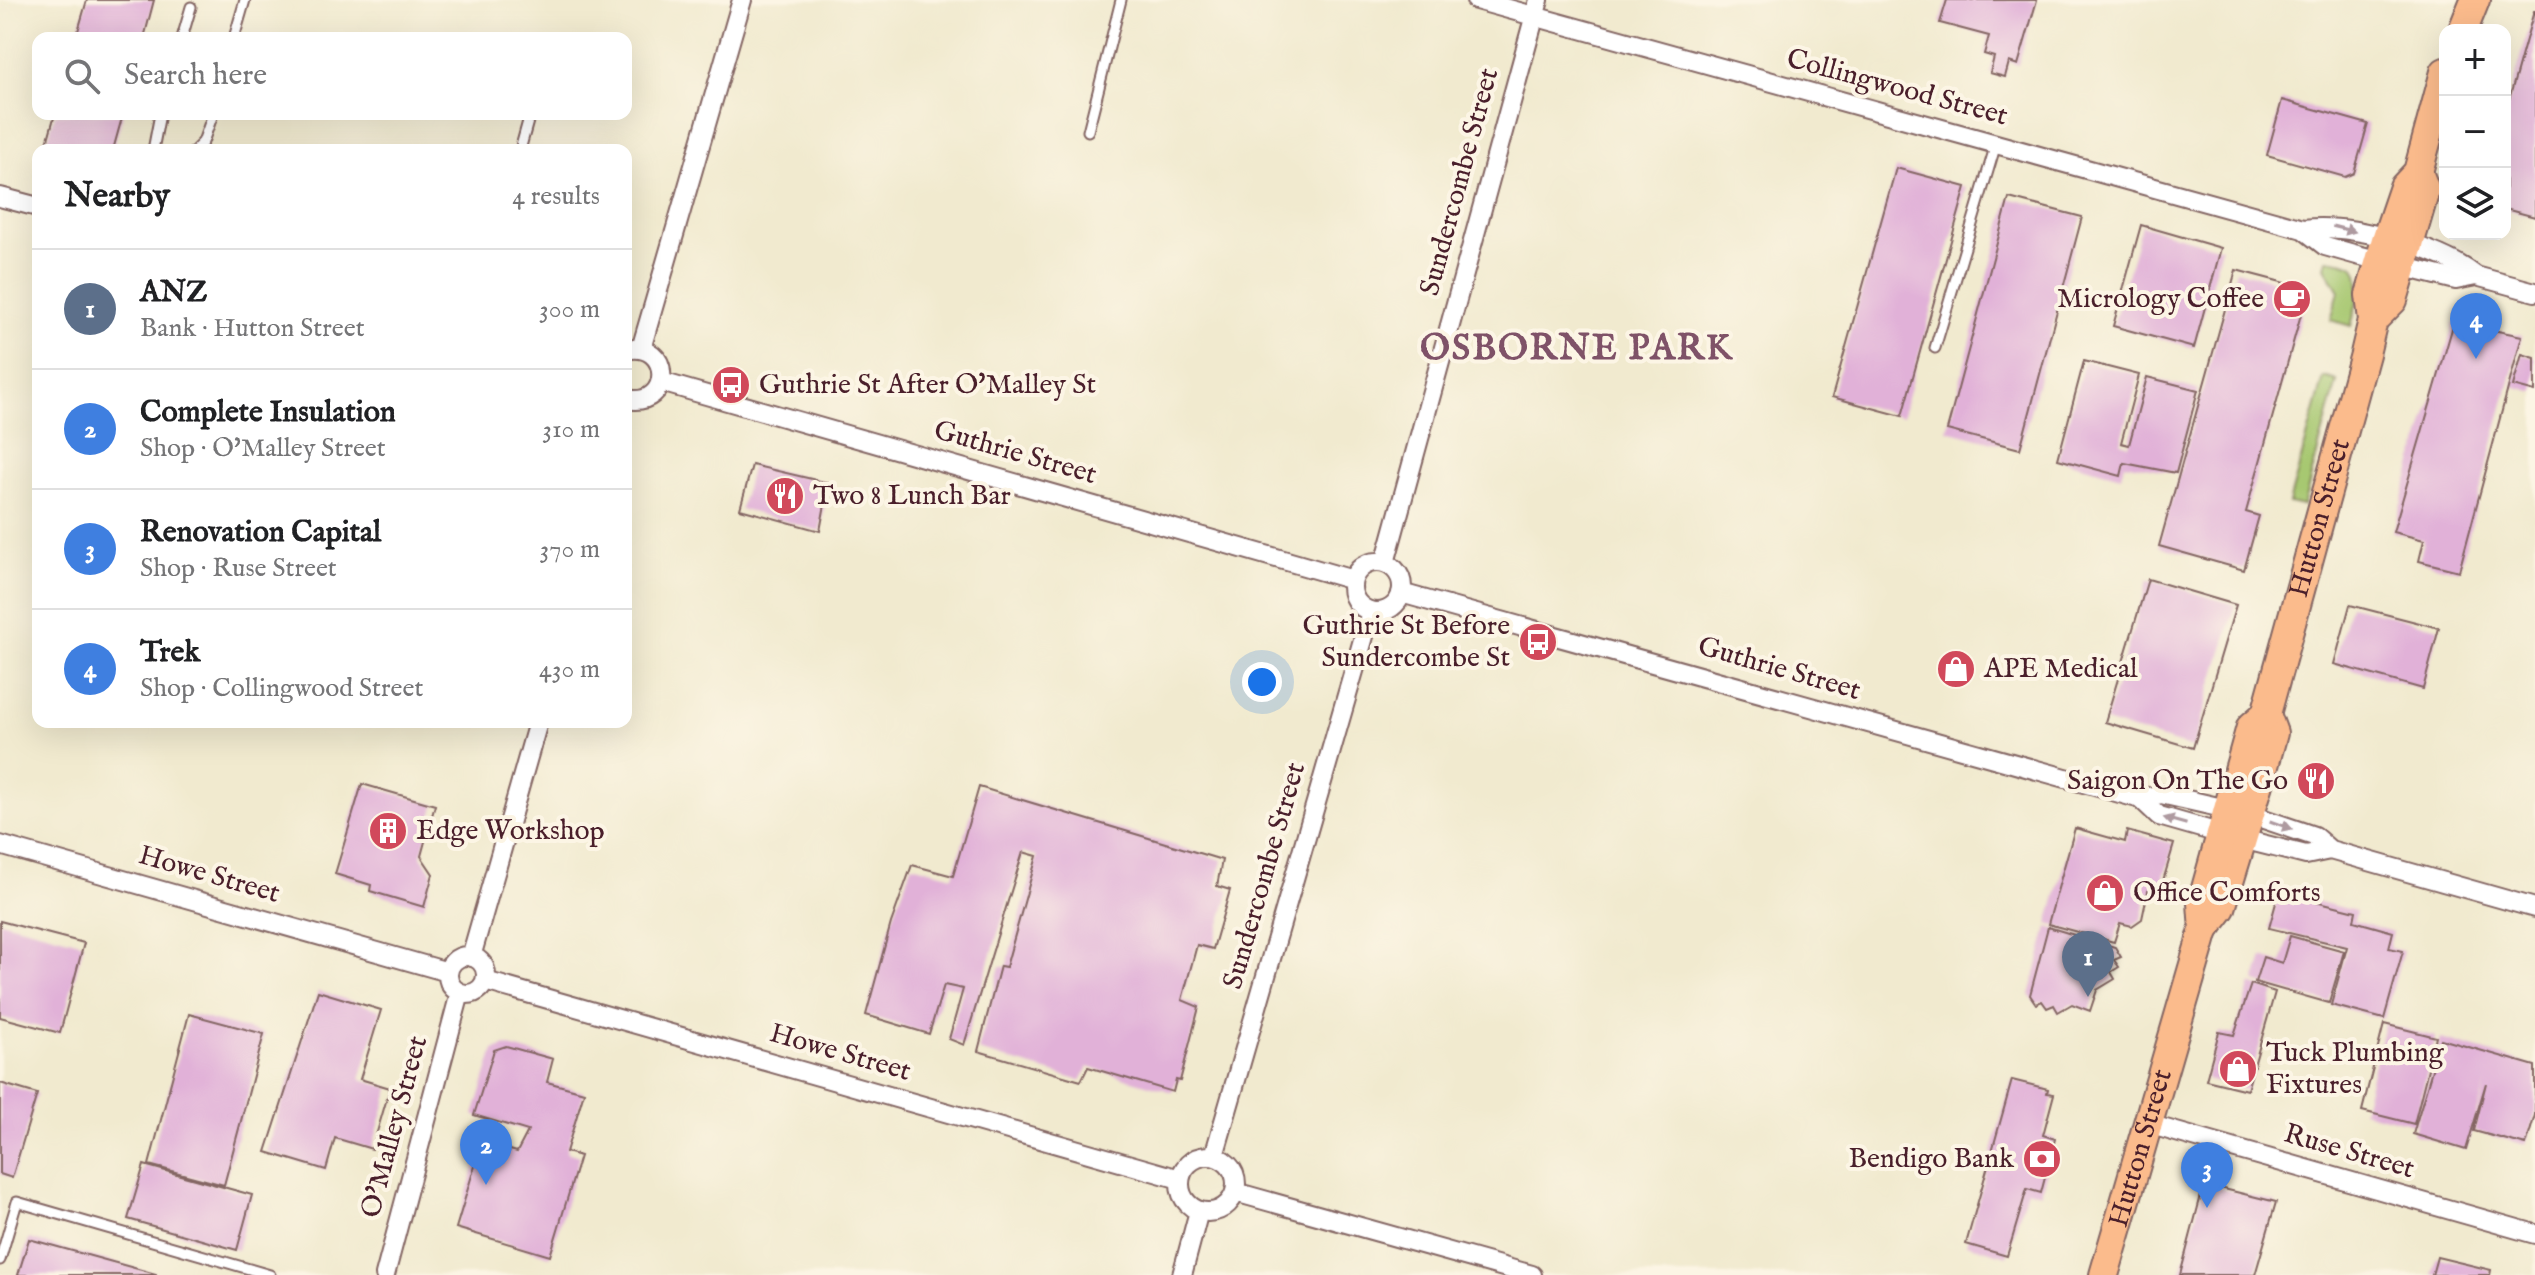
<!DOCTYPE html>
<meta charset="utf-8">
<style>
body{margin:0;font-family:"IM FELL English",serif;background:#f2f2f2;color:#202124}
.controls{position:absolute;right:24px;top:24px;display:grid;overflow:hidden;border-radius:16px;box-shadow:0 8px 32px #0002}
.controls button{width:72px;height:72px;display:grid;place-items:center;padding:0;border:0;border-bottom:2px solid #e0e0e0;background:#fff;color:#202124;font:40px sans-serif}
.you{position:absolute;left:1262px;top:682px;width:28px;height:28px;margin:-20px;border:6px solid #fff;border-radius:50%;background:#1a73e8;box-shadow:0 0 0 12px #1a73e833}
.badge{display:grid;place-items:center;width:52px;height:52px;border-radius:50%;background:#d1495b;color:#fff;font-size:26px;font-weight:700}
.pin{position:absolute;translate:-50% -66px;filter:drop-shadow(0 2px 4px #0008)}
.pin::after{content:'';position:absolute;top:42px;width:28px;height:24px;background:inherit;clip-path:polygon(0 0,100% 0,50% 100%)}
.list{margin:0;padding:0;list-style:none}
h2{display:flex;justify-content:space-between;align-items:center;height:104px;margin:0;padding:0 32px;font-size:34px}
h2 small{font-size:26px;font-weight:400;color:#757577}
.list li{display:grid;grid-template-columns:52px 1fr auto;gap:24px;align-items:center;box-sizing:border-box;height:120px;padding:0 32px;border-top:2px solid #e0e0e0}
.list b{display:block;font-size:30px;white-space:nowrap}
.list p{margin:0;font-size:26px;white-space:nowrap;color:#757577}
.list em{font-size:26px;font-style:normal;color:#757577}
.icon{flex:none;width:44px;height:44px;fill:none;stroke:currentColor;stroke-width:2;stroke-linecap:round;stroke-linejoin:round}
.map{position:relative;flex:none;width:2535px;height:1275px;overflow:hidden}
.search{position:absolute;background:#fff;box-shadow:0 8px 32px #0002;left:32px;top:32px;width:600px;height:88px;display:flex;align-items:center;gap:20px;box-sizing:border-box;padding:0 28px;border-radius:16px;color:#757577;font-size:30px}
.panel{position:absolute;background:#fff;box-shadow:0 8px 32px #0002;left:32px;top:144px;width:600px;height:584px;border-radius:16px}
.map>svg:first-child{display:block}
.green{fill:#a7c871;stroke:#78744e;stroke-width:2}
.building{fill:#e1b1d8}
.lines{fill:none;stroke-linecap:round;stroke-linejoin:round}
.service-casing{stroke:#846664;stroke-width:13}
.minor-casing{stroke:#846664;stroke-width:22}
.primary-casing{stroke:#846664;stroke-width:32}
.service{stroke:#fff;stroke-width:9}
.minor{stroke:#fff;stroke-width:18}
.primary{stroke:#fbbb8c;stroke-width:28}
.oneway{fill:#ae9aa0}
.labels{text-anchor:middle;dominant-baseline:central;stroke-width:8;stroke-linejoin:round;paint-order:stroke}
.street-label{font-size:28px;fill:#4a1f2b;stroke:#fcf5e5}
.poi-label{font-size:28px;fill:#4a1f2b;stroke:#fcf5e5;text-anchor:start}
.district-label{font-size:36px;font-weight:bold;letter-spacing:2px;fill:#7f5268;stroke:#fcf5e5}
</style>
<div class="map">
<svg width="2535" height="1275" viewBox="0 0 2535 1275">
<rect width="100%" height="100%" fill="#fcf5e5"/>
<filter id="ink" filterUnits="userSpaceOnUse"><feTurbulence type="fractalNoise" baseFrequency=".0125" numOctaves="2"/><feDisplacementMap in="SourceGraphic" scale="16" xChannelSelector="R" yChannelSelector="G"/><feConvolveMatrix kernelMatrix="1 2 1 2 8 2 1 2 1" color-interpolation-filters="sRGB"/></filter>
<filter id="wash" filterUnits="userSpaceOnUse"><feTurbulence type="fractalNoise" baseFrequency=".006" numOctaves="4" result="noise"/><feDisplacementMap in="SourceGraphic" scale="32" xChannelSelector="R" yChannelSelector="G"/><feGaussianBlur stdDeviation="1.8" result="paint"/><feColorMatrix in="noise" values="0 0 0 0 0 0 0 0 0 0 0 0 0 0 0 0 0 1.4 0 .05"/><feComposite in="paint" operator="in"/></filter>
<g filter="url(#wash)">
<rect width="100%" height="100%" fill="#f1eacf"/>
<path class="green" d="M2327,259C2335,260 2345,261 2352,265C2367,274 2354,313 2351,326L2331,320L2339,291L2325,267Z
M2324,377L2337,381L2303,506L2289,503Z"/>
<g id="blocks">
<path class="building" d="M87,0H154L144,38H76Z
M1947,0H2037L2018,65L2009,62L2005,77L1990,73L1994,57L1984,54L1989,36L1940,23Z
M2534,11H2535V217L2505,209V114Z
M2282,100L2368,124L2354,173L2345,177L2267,155Z
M55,114H123L113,150H45Z
M1896,168L1966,187L1902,416L1832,397Z
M2009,198L2082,217L2020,449L1947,430Z
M2141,225L2221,248L2194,348L2113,326Z
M2236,270L2308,289L2246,512L2259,516L2244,570L2159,546Z
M2454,322L2522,336L2459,571L2419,561L2424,540L2393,532Z
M2522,354L2535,358V392L2513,386Z
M2084,361L2139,375L2121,443L2129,445L2147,377L2198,390L2176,473L2124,463L2121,476L2058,459Z
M752,465L829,483L820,531L740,509Z
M2148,579L2236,605L2193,748L2105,722Z
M2350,605L2439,628L2423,689L2334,664Z
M362,784L435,805L421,856L433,874L424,907L370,891L371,885L335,874Z
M979,787L1222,860L1217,886L1230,890L1213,949L1197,945L1182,1000L1199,1007L1180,1081L1176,1080L1173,1092L1088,1067L1081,1081L978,1051L1000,966L1006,967L1037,856L1023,852L964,1045L949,1039L963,989L944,985L929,1034L866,1015L891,923L912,865L953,876Z
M2075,828L2125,842L2127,831L2174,844L2159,894L2148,891L2142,919L2132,926L2120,923L2114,942L2048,924Z
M2279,892L2356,911L2354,921L2393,932L2389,948L2403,951L2384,1019L2331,1005L2347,947L2269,928Z
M0,921L84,943L60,1033L0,1017Z
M2048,927L2115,947L2121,957L2114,960L2119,967L2111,972L2115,979L2097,990L2090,1011L2072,1004L2058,1012L2054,1005L2047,1008L2042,1001L2036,1004L2030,995Z
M2290,936L2344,951L2329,1003L2255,982L2263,957L2282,963Z
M2251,984L2275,992L2247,1090L2206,1080L2219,1032L2234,1035Z
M318,991L381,1010L360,1079L390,1088L372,1149L335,1138L326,1170L266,1152Z
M189,1014L264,1034L224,1185L149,1165Z
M2384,1024L2436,1037L2414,1124L2362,1111Z
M2441,1039L2535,1066V1115L2526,1145L2474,1131L2486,1083L2466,1150L2413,1134Z
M506,1046L553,1059L547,1082L584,1092L566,1152L580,1156L550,1256L456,1228L482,1142L517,1152L528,1131L474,1115L494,1050Z
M2012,1080L2048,1089L2047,1093L2054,1094L2043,1135L2055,1139L2041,1193L2027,1189L2007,1256L1966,1244Z
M0,1083L37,1094L12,1178L0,1174Z
M144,1165L252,1195L237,1250L128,1219Z
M2204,1184L2276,1202L2255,1275H2180Z
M29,1239L156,1274V1275H18Z
M2437,1257L2491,1270L2490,1275H2432Z"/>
</g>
</g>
<g filter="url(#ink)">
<use href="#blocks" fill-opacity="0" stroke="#846664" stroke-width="2"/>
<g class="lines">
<g class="service-casing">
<path id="service" d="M182,38L191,7
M234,38L245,0
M1088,131L1121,0
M153,150L160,114
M195,150L203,142L213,114
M520,150L530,114
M1935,348L1996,144
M0,1260L17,1202L270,1275"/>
</g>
<g class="minor-casing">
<path id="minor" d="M1476,0L2303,229L2325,246L2357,255L2456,280L2476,276L2535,292
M0,197L38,207
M2303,229C2350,223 2438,246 2476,276
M641,349L742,0
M626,350C672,339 674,409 626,399
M661,382L1353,580
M1352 587a25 25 0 1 1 50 0a25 25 0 1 1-50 0Z
M1385,563L1539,0
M1401,593L2141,799L2159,816L2222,834L2306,855L2330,850L2535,908
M2141,799L2161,794L2249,814L2314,836L2330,850
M0,845L448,972
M448 975a19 19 0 1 1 38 0a19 19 0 1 1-38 0Z
M471,957L538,722
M485,981L1180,1179
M2148,1124L2535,1234
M1180 1184a28 28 0 1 1 56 0a28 28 0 1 1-56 0Z
M1214,1156L1371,612
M1235,1192L1532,1275
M385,1275L460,993
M1182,1275L1199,1211"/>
</g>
<g class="primary-casing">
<g id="primary">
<path d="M2463,30L2475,0"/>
<path d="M2373,320L2393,300L2425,190L2418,172"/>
<path d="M2204,930L2221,908L2259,784L2273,733L2266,714"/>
<path id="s1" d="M2104,1275L2204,930L2202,903L2251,727L2266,714L2365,354L2373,320L2370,295L2386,240L2404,187L2418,172L2445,72"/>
</g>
</g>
<use href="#service" class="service"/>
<use href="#minor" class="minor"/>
<use href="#primary" class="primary"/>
</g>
<defs><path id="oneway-solid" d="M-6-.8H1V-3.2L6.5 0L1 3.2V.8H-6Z" transform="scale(2)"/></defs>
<g class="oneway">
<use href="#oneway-solid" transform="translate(2344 229) rotate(14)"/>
<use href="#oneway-solid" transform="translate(2175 821) rotate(-164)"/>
<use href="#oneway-solid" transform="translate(2281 825) rotate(19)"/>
</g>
</g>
<defs>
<g id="cafe-disc" transform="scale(2)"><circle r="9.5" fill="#d1495b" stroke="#fcf5e5"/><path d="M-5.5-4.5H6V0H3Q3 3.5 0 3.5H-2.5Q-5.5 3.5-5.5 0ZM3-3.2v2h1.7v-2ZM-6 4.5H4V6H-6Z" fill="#fff"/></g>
<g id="bus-disc" transform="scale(2)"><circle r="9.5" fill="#d1495b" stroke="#fcf5e5"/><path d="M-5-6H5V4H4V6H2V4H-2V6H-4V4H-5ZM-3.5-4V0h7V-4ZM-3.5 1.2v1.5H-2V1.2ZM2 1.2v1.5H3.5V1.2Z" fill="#fff"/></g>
<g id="restaurant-disc" transform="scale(2)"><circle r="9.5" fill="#d1495b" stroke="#fcf5e5"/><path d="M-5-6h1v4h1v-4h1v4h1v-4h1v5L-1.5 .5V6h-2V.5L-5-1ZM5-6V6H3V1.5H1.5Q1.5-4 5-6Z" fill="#fff"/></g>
<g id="shop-disc" transform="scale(2)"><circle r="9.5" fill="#d1495b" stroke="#fcf5e5"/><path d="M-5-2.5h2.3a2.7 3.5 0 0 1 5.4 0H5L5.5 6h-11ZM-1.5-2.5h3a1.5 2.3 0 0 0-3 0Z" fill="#fff"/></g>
<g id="building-disc" transform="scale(2)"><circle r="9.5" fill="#d1495b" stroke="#fcf5e5"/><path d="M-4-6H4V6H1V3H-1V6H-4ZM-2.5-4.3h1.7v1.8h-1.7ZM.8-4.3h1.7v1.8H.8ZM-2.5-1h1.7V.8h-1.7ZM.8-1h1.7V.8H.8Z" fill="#fff"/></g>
<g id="bank-disc" transform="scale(2)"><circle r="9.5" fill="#d1495b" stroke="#fcf5e5"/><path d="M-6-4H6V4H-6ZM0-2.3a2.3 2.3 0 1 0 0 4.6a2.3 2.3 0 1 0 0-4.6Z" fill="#fff"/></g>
</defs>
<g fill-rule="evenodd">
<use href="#cafe-disc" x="2292" y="299"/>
<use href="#bus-disc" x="731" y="385"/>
<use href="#restaurant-disc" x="785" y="496"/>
<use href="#bus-disc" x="1538" y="642"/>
<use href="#shop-disc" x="1956" y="669"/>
<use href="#restaurant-disc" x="2316" y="781"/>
<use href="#building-disc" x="388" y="831"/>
<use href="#shop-disc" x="2105" y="893"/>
<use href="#shop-disc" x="2238" y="1069"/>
<use href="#bank-disc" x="2042" y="1159"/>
</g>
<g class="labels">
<g class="street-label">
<text transform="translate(1897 88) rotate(15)">Collingwood Street</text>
<text transform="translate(1460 182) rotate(-75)">Sundercombe Street</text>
<text transform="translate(1015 453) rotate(16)">Guthrie Street</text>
<text stroke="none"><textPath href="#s1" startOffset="792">Hutton Street</textPath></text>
<text transform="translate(1779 669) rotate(16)">Guthrie Street</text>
<text transform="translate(209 875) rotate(16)">Howe Street</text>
<text transform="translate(1265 876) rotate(-74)">Sundercombe Street</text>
<text transform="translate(840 1053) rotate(16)">Howe Street</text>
<text transform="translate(395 1127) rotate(-75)">O'Malley Street</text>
<text stroke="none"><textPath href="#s1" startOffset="132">Hutton Street</textPath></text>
<text transform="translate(2349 1152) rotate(16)">Ruse Street</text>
</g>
<g class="poi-label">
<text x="2264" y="299" text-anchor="end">Micrology Coffee</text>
<text x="759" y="385">Guthrie St After O'Malley St</text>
<text x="813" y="496">Two 8 Lunch Bar</text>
<text x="1510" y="626" text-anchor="end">Guthrie St Before<tspan x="1510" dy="32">Sundercombe St</tspan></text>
<text x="1984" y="669">APE Medical</text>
<text x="2288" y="781" text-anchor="end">Saigon On The Go</text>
<text x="416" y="831">Edge Workshop</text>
<text x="2133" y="893">Office Comforts</text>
<text x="2266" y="1053">Tuck Plumbing<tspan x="2266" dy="32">Fixtures</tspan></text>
<text x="2014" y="1159" text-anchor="end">Bendigo Bank</text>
</g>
<g class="district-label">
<text x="1577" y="349">OSBORNE PARK</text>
</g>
</g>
</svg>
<div class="controls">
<button>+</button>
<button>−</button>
<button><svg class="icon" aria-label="layers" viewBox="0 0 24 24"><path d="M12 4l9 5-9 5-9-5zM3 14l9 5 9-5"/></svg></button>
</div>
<div class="you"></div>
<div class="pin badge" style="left:2088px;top:997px;background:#5c6f8a">1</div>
<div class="pin badge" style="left:486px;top:1185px;background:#3f7fe0">2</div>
<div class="pin badge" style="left:2207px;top:1208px;background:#3f7fe0">3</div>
<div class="pin badge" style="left:2476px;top:359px;background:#3f7fe0">4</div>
<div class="search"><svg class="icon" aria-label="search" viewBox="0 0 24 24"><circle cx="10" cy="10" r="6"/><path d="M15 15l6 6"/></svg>Search here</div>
<section class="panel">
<h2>Nearby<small>4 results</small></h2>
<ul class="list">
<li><span class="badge" style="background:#5c6f8a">1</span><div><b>ANZ</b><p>Bank · Hutton Street</p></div><em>300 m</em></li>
<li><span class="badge" style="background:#3f7fe0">2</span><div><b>Complete Insulation</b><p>Shop · O'Malley Street</p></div><em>310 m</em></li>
<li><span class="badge" style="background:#3f7fe0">3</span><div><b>Renovation Capital</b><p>Shop · Ruse Street</p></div><em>370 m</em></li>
<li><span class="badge" style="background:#3f7fe0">4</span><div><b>Trek</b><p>Shop · Collingwood Street</p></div><em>430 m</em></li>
</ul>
</section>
</div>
